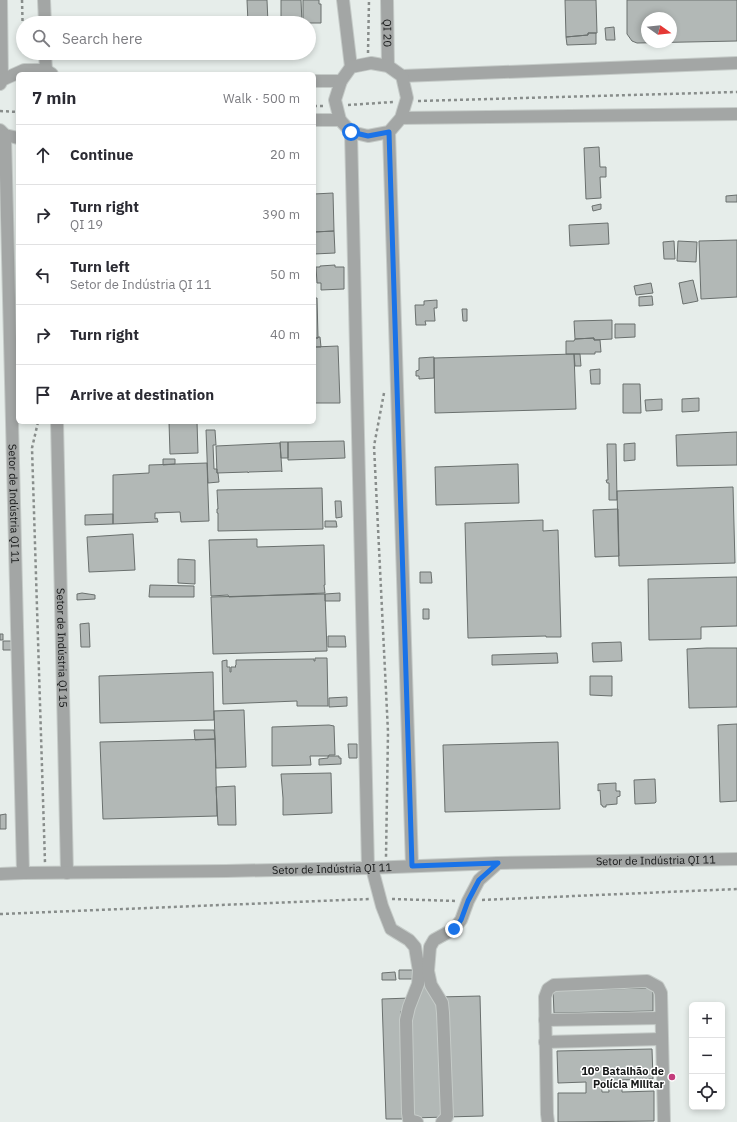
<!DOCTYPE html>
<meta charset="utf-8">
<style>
body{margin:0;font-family:"IBM Plex Sans",sans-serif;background:#f7f7f7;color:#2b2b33}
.controls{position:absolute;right:12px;bottom:12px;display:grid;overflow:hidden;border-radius:6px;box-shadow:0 2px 6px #0003}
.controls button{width:36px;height:36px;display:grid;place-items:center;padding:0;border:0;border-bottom:1px solid #e1e1e2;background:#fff;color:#2b2b33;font:20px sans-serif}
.compass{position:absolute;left:641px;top:12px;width:36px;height:36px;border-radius:50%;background:#fff;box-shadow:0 2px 6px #0003;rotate:105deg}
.stop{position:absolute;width:12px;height:12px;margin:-9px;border:3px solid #1a73e8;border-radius:50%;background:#fff}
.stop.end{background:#1a73e8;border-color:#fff;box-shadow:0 1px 4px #0008}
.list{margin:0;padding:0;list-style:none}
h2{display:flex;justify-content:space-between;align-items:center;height:52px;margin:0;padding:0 16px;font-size:17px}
h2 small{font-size:13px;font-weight:400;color:#7c7c81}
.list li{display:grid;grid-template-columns:26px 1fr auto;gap:12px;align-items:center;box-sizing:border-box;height:60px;padding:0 16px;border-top:1px solid #e1e1e2}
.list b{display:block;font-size:15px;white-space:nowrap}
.list p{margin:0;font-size:13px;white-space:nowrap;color:#7c7c81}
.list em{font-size:13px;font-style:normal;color:#7c7c81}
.icon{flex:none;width:22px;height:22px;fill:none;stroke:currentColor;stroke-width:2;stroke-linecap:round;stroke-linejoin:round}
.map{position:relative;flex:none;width:737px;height:1122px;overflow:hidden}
.search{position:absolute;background:#fff;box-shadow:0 2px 6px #0003;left:16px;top:16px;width:300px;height:44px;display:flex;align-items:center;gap:10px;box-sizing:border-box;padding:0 14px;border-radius:22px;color:#7c7c81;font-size:15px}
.panel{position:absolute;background:#fff;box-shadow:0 2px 6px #0003;left:16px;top:72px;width:300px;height:352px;border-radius:6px}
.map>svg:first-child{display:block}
.building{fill:#b2b8b6;stroke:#6a706e;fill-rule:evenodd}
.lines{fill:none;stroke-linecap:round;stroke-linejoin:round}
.minor-casing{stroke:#c5cbc8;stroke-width:14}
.path{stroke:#888d8b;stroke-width:2.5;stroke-dasharray:3 3;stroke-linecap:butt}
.minor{stroke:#a3a6a5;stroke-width:12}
.route{stroke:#1a73e8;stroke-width:5}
.poi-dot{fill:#c33c7c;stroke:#fff;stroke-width:1.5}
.labels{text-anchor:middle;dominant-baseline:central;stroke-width:3;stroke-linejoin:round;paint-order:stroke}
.street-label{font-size:11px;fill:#161818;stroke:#fff}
.poi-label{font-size:11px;font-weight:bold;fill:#161818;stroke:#fff;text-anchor:end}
</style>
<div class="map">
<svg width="737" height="1122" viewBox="0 0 737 1122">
<rect width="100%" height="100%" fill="#e6edea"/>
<path class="building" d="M247,0H267L268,23H248Z
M281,0H301L302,23H281Z
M303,0H319V4H321V23H303Z
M565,0H596L597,33H588V35L566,37Z
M627,0H737V41L637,43L632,41L627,34ZM647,18H671V42H647Z
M614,27L615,40H606L605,28Z
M588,33H596V44L567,45L566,37L588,35Z
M599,147L600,167H606V177H600L601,198L586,199L584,148Z
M333,193L334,231L314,232V194Z
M737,195V202H726V196Z
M601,204V209L593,211L592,206Z
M608,223L609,244L570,246L569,225Z
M334,231L335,253L314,254V232Z
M737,240V297L701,299L699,241Z
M674,241L675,259H664L663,242Z
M678,241L697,242L696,262L677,261Z
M335,265V267H344V289L321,290V283H317L316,267H320V266Z
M693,280L698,301L683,304L679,283Z
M651,283L653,293L636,295L634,286Z
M652,296L653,305L639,306V297Z
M314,298H317L318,338H314Z
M437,300V308H434L435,321H425L426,325H416L415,305H424V301Z
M462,309H467V321H463Z
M612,320V339L594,340V338L575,339L574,321Z
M615,324H635V337L615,338Z
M318,337H320L321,347H314V338H318Z
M594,338V340H600L601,352H595V354H566V341H574L575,339Z
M338,346L340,403H314V347Z
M574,354L576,409L435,413L434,358Z
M574,354H580L581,366H575Z
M434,357V378L419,379V376H416V371L419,370V358Z
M600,369V384H591L590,370Z
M623,384H640L641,413H623Z
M699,398V411L682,412V399Z
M662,399V410L646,411L645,400Z
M169,422H197L198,453L170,454Z
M206,430H215L216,445H213L214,469H217V473H218L219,482L208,483Z
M737,432V465L677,466L676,435Z
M344,441L345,458L288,460V442Z
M280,442H288V458H281Z
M280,443L282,472L281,471L249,472L248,473V472L217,473L216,446Z
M635,443V460L624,461V444Z
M607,444H616L617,500H609V483H607L606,480H608Z
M163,459H175V464L163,465Z
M207,463L209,521L181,522L180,512L155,513V519L157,518L158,522L113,524V475L149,473V465Z
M518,464L519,503L436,505L435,467Z
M733,487L735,563L619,566L617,491Z
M322,488L323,529L218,531V513H217V509H218L217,490Z
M335,501H341L342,517L336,518Z
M618,509L619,556L595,557L593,510Z
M113,514V524L85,525V515Z
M543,520V531L558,530L561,637H546V636L468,638L465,523Z
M325,521H336L337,527H325Z
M133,534L135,570L89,572L87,537Z
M257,539V547L324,545L325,585H324L325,593L229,597L228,595L211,596L209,540Z
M178,559L195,560V584L178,583Z
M420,572H431L432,583H420Z
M737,577V626L701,627V639L649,640L648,579Z
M150,585L194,586V597H149Z
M82,593L95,595V599L77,600V594Z
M340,593V601H325V594Z
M325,594L327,651L213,654L211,597Z
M423,609H429V619H423Z
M89,623L90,647H81L80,624Z
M0,634H3V640H0Z
M328,636H345L346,647H328Z
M3,641H20L19,650H3Z
M621,642L622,661L593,662L592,643Z
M707,648H737V707L689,708L687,649Z
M557,653L558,663L492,665V655Z
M315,658H327L328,706H297V701L223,704L222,661L227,660V667H230V672H231V667H236L235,666L236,665V660L314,659V661H315Z
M213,672L214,720L100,723L99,676Z
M590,676H612V696L590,695Z
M347,697V706L329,707V698Z
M244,710L246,767L216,768L214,711Z
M737,724V801L720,802L718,725Z
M329,725L334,726L335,755H329V756H310L311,765L272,766V727Z
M194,730H214L215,739L195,740Z
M215,739L217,816L103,819L100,742Z
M558,742L560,809L445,812L443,745Z
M348,744H357V758H349Z
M328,756H339V758H341V764L319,765V759L328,758Z
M331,773L332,813L283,815V798L281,774Z
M655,779L656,802L655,803L635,804L634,780Z
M616,783V791H620V796L617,797V804L606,805V807H603L602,805H601L600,790L598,791V784Z
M235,786L236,825H218L216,787Z
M6,814V829H0V815Z
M433,969L438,997L480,996L483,1116L411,1118L409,1011H401L404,1119H386L382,999L410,998Z
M399,970H413V979H399Z
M395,972L396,980H382V973Z
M653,988V1011L554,1013L553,990Z
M652,1049L653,1079L622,1080V1092L654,1091V1121L558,1122V1093H586V1082L558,1083L557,1051ZM601,1081H608L609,1092H602Z
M644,1082V1088H633V1083Z"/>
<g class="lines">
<g class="minor-casing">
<g id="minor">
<path d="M1,0L2,80"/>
<path d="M44,0L45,23"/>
<path d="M343,0L351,67"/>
<path id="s1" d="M387,0L388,66"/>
<path d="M45,53L46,70"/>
<path d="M402,76L737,63"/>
<path d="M314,81H341"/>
<path d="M0,84L2,80L24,70H46L52,74"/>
<path d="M401,118L407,98L402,76L388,66L371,63L351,67L341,81L335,100L340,120L351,132L368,136L389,132L401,118L737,114"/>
<path d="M314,120H340"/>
<path d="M0,130L5,135L18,138"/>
<path d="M351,132L368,868"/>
<path d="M389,132L412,866"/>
<path id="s2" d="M5,135L23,873"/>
<path id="s3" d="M57,422L67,873"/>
<path d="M372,868L382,906L391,929L409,940L415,947L419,971L418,984L409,1007L406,1020L408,1113L409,1120L417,1122"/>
<path id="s4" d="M0,874L23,873L226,871L368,868L498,863L737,859"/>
<path d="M545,1020L661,1018"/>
<path d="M545,1042L662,1039"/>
<path d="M442,1122L447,1117L443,1013L442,1003L431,985L428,971L430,947L434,940L454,929L461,920L468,901L479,880L498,863"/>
<path d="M548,1122L547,1114L545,997L548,989L554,985L647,981L658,987L661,993L664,1122"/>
</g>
</g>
<path class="path" d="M22,0L23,40
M368,53L369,0
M418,101L737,92
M348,105L393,102
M314,106H325
M0,111L18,112
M384,393L374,446L388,732L386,857
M38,422L32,448L45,863
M392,899L457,901
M482,900L737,889
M0,914L369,899"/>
<use href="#minor" class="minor"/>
</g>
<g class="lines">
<path class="route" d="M351,132L368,136L389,132L412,866L498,863L479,880L468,901L461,920L454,929"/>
</g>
<circle class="poi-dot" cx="672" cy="1077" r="4"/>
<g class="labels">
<g class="street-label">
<text stroke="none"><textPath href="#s1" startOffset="33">QI 20</textPath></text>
<text stroke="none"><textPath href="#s2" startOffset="369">Setor de Indústria QI 11</textPath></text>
<text stroke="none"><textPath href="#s3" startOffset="226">Setor de Indústria QI 15</textPath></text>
<text stroke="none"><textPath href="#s4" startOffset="656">Setor de Indústria QI 11</textPath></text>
<text stroke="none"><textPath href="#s4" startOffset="332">Setor de Indústria QI 11</textPath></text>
</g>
<g class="poi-label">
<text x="664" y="1071">10° Batalhão de<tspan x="664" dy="13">Polícia Militar</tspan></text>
</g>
</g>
</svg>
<div class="controls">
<button>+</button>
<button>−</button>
<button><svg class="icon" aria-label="locate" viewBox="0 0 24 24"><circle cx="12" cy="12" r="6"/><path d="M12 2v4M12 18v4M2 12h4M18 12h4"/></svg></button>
</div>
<svg class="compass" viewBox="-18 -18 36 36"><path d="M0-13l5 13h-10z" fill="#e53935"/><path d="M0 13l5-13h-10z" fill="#7c7c81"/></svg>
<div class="stop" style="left:351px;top:132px"></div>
<div class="stop end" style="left:454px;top:929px"></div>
<div class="search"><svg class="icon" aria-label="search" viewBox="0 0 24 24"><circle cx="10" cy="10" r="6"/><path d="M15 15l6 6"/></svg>Search here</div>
<section class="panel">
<h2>7 min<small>Walk · 500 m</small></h2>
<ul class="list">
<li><svg class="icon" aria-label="ahead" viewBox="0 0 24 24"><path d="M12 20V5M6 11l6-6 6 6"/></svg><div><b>Continue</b></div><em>20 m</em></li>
<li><svg class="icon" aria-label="right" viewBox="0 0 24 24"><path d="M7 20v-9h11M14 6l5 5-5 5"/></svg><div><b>Turn right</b><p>QI 19</p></div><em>390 m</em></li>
<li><svg class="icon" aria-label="left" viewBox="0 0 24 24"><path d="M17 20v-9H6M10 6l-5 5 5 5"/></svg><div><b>Turn left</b><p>Setor de Indústria QI 11</p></div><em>50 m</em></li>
<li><svg class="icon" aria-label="right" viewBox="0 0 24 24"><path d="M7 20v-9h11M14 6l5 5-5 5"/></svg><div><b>Turn right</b></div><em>40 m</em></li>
<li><svg class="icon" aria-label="arrive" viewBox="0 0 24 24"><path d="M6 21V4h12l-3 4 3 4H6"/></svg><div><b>Arrive at destination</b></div></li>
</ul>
</section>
</div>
